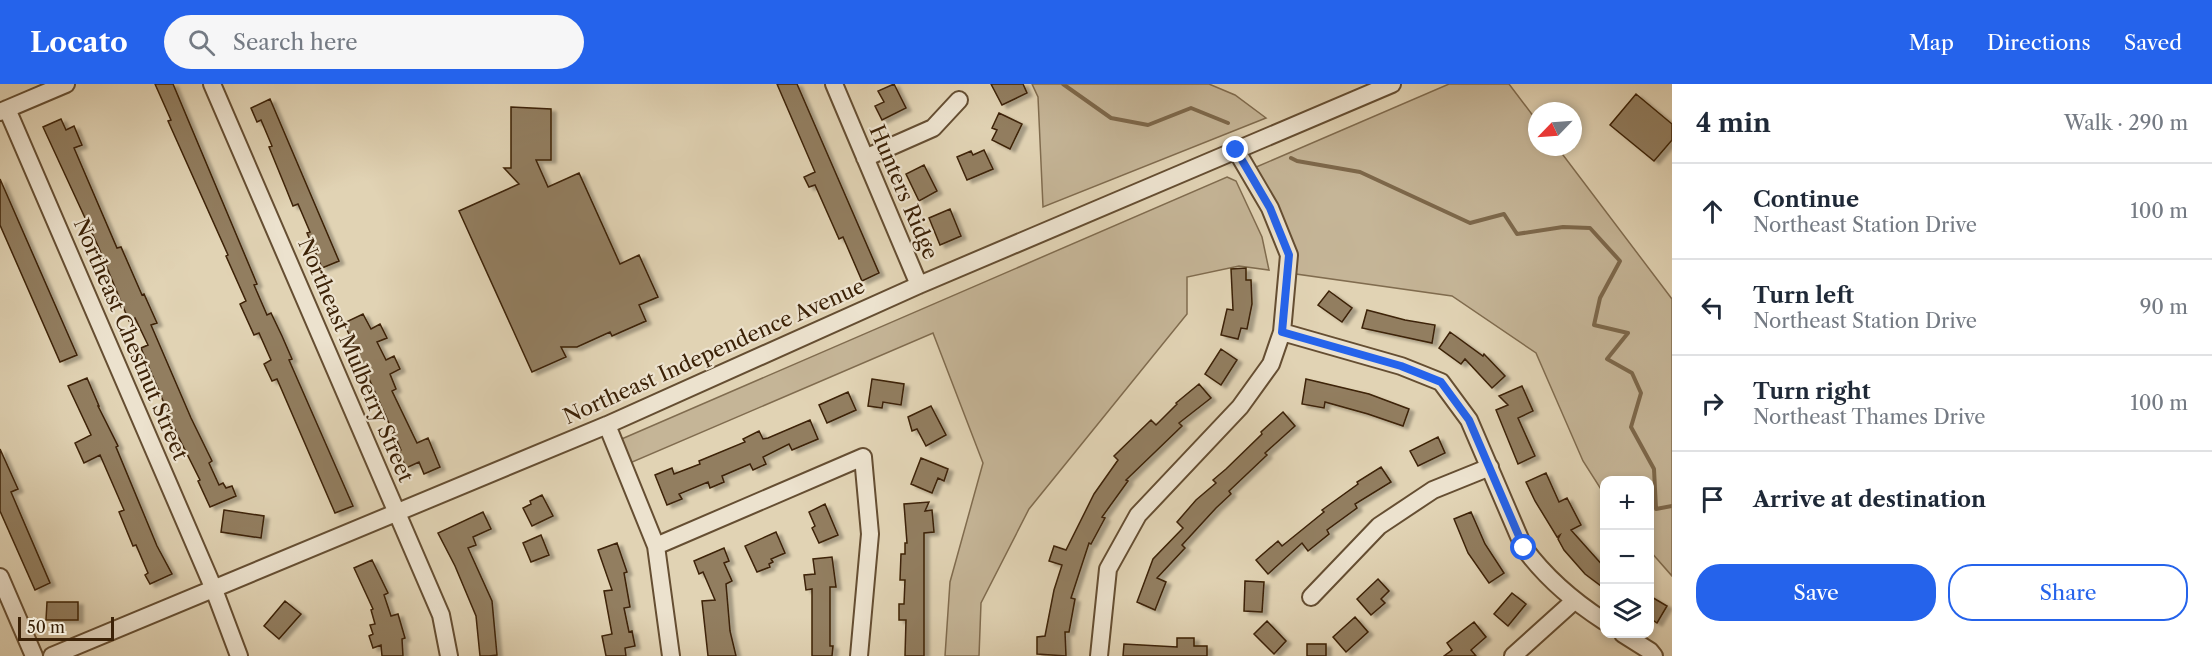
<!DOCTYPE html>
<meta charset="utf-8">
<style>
body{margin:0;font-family:"Libre Caslon Text",serif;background:#f6f6f7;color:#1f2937}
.controls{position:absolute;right:18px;bottom:18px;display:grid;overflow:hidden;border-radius:12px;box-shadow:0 3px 9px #0003}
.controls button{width:54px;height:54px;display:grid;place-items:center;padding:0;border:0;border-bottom:2px solid #e0e1e3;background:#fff;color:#1f2937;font:30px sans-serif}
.compass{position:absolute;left:1528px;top:18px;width:54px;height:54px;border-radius:50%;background:#fff;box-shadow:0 3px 9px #0003;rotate:245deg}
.scale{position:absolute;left:18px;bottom:15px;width:96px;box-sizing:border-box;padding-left:6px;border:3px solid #3c2207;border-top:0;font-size:16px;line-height:21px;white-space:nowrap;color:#3c2207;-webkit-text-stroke:4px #ece2ce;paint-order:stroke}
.stop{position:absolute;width:18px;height:18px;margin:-14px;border:4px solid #2563eb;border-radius:50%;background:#fff}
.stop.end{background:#2563eb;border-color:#fff;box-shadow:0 2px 6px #0008}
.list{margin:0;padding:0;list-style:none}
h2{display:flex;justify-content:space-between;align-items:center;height:78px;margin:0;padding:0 24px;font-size:26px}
h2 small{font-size:20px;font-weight:400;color:#747a83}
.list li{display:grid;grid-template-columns:39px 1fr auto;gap:18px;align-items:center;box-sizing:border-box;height:96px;padding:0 24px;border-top:2px solid #e0e1e3}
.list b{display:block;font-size:22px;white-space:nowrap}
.list p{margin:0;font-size:20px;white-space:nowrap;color:#747a83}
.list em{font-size:20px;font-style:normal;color:#747a83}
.actions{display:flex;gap:12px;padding:18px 24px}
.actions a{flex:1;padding:14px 0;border:2px solid #2563eb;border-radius:24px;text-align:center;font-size:21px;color:#2563eb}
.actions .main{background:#2563eb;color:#fff}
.icon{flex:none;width:33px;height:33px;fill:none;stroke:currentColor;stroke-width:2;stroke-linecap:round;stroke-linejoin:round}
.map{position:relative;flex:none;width:1672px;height:572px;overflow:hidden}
header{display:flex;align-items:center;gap:36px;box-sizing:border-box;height:84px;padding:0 30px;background:#2563eb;color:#fff}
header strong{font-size:28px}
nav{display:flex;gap:33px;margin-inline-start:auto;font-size:21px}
.search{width:420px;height:54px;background:#f6f6f7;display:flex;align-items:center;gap:15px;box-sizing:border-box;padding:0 21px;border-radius:33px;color:#747a83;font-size:22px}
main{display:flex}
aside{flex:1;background:#fff}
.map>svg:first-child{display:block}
.green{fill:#c5b597;stroke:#806c4f;stroke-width:1.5}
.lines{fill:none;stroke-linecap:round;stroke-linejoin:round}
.stream{stroke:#7d684b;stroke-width:4}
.building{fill:#927e61;stroke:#3c2207;stroke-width:1.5;filter:url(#shadow)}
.minor-casing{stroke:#654e32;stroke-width:20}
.minor{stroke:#ece2ce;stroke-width:16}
.route{stroke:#2563eb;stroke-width:8}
.labels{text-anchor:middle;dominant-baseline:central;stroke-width:4.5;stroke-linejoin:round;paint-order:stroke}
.street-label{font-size:21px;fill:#3c2207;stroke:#ece2ce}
</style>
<header>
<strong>Locato</strong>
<div class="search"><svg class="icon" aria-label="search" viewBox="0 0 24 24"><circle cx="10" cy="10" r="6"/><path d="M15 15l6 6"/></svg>Search here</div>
<nav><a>Map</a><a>Directions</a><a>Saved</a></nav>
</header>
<main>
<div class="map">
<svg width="1672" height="572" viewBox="0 0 1672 572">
<defs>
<filter id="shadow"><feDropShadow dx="5" dy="3" stdDeviation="1.5" flood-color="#0004"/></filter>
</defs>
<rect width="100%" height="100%" fill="#e1d3b4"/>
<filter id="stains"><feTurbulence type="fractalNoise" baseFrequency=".00333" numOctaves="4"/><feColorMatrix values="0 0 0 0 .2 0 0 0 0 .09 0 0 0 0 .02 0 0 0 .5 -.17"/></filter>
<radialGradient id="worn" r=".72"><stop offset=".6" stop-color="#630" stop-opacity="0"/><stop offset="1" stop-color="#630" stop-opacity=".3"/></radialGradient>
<path class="green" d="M1032,0H1209L1235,11L1266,34L1043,123L1038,13Z
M1449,0H1509L1537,37V63H1557L1672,215V492L1650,467V396H1604V410L1583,377L1536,269L1452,212L1289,189L1254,84Z
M1227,93L1236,97L1262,153L1269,186L1239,182L1187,193V230L1029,425L981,519L979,572H945L950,498L983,379L933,249L623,382L617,357Z"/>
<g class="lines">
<path class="stream" d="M1063,0L1111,34L1148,41L1191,24L1228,39
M1291,74L1297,77L1360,88L1470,139L1504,130L1517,150L1563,143L1590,144L1620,177L1600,214L1594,241L1628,249L1607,275L1632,289L1641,309L1631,343L1654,385L1656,425L1672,422"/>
</g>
<path class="building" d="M155,0H173L257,200L254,201L267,231L271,229L282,252L292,275L289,276L353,422L335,429L277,295L272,297L264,280L271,276L259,249L254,251L240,220L246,217L226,172L228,171L168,37L171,36Z
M777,0H797L879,189L862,197L843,153L839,155L815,101L809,103L804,93L815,88Z
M894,0L906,24L882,36L875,22L884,18L878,7Z
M991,0H1023L1027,9L1002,21Z
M1636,10L1672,40V56L1654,77L1610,41Z
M270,15L339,177L322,184L307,149L310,148L298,120L293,122L287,107L269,63L272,62L261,36L257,38L251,24Z
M511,23L551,25V76H536L548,103L579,89L620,180L639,171L658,213L639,221L646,237L612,252L610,248L577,263H561L566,273L532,288L459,127L519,100L504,84H511Z
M999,29L1022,40L1010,65L992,56L997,46L992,44Z
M61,35L66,46L74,42L82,61L74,64L117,164L121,163L142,211L144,210L157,239L151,241L191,334L212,377L209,379L219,401L223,399L226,404L232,402L236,412L210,423L198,397L200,396L176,348L141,264L148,261L135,234L129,237L98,162L43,43Z
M984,66L993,85L967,96L957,73L971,67L973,71Z
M924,81L937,107L919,117L906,90Z
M0,95L77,271L60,278L0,141Z
M950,125L961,152L940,161L929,134Z
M1246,184V196H1251L1252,220L1247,245L1241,244L1238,255L1221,251L1227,225L1233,226L1231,185Z
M1329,207L1352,224L1342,238L1318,221Z
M1367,226L1405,236L1435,241L1432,259L1362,244Z
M363,230L371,245L380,240L387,254L377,258L386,276L394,272L400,285L390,290L396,305L392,307L417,359L428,354L440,383L424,390L419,378L406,384L399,367L401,366L344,239Z
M1450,248L1483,272L1484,270L1505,292L1492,304L1465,275L1461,280L1439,264Z
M1221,265L1237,276L1221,301L1205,290Z
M87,294L99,322H98L118,362L116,363L157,462L172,490L150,500L145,491L148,489L136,461L133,462L119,428L124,426L100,371L84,379L75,359L91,351L68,302Z
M872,295L904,300L901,321L883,318L882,324L868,322Z
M1306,295L1369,310L1409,325L1403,342L1368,330L1325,318L1324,324L1302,320Z
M1199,300L1211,314L1179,339L1182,342L1126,396L1128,397L1102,433L1105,434L1091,460L1089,459L1071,514L1075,515L1069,548H1065L1066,572L1037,570V553L1045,552L1054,506L1062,481L1049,477L1054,462L1066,466L1094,410L1118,376L1114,372L1151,336L1156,341L1177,320L1176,319Z
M1522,302L1533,327L1518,334L1535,372L1518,380L1496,326L1508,321L1499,312Z
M848,308L856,326L827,339L819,321Z
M931,322L946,351L926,362L917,345L912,347L908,333Z
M1283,328L1295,342L1265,369L1267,371L1229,407L1231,410L1216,424L1182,461L1185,464L1157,494L1166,498L1155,526L1137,518L1153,475L1183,444L1177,438L1196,416L1216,399L1213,396L1226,385L1262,350L1261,348Z
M810,336L818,355L792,366L789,360L763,373L766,380L753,386L750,380L722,392L724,398L710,404L708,398L679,410L682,415L667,421L655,391L672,384L674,390L700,380L699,377L745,358L743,355L759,347L763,355L768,354Z
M1438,353L1445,369L1418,382L1410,367Z
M0,365L18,405L11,408L50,499L35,506L0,427Z
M921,374L948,385L944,397L938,394L932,409L911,400Z
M1381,383L1391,398L1355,420L1357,424L1327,446L1329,450L1308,467L1302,459L1268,490L1256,476L1278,457L1282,462L1324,428L1322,426L1358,400L1357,398Z
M1546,389L1559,418L1567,414L1581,441L1571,446L1605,484V505L1585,490L1564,466L1558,455L1560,451L1557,453L1535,417L1526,398Z
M542,411L553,432L532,442L523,424L531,420L530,417Z
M929,418L925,427L932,426L934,448L924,449V572H905L906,536H899V520H904L905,496H900L901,470H905V459H907L904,420Z
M825,420L838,451L819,459L812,444L815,442L809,428Z
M224,426L264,432L261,454L221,448Z
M483,428L491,445L473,453L476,461L468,464L492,517L497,571L489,572H480L476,532L455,482L438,449Z
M1471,428L1485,460L1504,489L1489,499L1468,469L1454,435Z
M776,448L785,469L771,475L773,478L769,480L770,483L757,488L745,462Z
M541,451L549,471L531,478L523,459Z
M617,459L627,488L624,489L630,523L624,524L629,548L632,547L635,562L625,564L626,572H606L602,552L612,550L604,507L612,506L598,466Z
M724,464L729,477L724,479L732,497L726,500L730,547L736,572H708L702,517L715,516L703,488L699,490L694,477Z
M832,473L836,503H830V562H833L832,572H812V505L806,506L804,491L815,490L813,475Z
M372,476L388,509L384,511L391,532L398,530L405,554L402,555L403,572H382L381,561L373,564L369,552L373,550L370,541L375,540L371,526L373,525L354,484Z
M1378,495L1389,507L1381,515L1385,519L1371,531L1357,515Z
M1245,497L1264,498L1262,528L1244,527Z
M1512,509L1526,520L1508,542L1494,530Z
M1650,512L1667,522L1657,539L1650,534Z
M285,517L301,530L279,555L264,542Z
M47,518H78V536H46Z
M1355,533L1368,548L1346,568L1333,553Z
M1267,537L1286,557L1274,570L1254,550Z
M1474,538L1486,553L1471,566L1476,572H1444L1452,566L1447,559Z
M1177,554H1194V562H1207V572H1123L1124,560L1177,563Z
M1307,560H1326V572H1307Z"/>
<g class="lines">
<g class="minor-casing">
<path id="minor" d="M212,0L441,531L449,572
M834,0L919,201
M7,25L213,503L239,572
M0,28L66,0
M865,74L933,44L959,16
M1282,248L1401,282L1441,298L1469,336L1524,464C1546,494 1573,517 1604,537
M607,341L656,462L671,572
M656,462L863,373L870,450L859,572
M0,493L34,572
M1311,513L1379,442L1433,406L1490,383
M1623,550L1650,567L1654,572
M52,572L607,341L919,201L1392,0
M1099,572L1108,485L1138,431L1240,323L1271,280L1282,248L1289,171L1270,124L1236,66
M1513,572L1574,517"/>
</g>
<use href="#minor" class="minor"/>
</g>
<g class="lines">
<path class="route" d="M1236,66L1270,124L1289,171L1282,248L1401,282L1441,298L1469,336L1524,464"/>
</g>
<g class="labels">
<g class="street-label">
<text transform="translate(904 108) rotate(67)">Hunters Ridge</text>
<text transform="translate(131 255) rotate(67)">Northeast Chestnut Street</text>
<text transform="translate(714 267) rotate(-24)">Northeast Independence Avenue</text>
<text transform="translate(356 276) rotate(67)">Northeast Mulberry Street</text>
</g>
</g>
<rect width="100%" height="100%" filter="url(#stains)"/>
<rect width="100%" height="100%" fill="url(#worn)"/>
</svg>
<div class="controls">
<button>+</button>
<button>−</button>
<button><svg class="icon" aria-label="layers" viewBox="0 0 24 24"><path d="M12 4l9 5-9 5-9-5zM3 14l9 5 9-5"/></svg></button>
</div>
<svg class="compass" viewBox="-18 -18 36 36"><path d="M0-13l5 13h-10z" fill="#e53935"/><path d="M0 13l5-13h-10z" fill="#747a83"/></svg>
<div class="scale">50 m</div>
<div class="stop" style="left:1524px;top:464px"></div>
<div class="stop end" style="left:1236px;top:66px"></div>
</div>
<aside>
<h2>4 min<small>Walk · 290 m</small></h2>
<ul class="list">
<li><svg class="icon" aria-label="ahead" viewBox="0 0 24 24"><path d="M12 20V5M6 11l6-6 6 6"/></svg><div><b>Continue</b><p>Northeast Station Drive</p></div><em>100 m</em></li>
<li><svg class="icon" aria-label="left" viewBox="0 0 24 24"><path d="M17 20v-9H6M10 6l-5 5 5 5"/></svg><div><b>Turn left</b><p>Northeast Station Drive</p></div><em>90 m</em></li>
<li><svg class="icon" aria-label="right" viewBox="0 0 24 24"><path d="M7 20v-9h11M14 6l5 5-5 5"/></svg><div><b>Turn right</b><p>Northeast Thames Drive</p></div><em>100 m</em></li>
<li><svg class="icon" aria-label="arrive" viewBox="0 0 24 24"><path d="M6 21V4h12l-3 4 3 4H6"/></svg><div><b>Arrive at destination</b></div></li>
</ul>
<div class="actions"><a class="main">Save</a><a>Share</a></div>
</aside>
</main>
